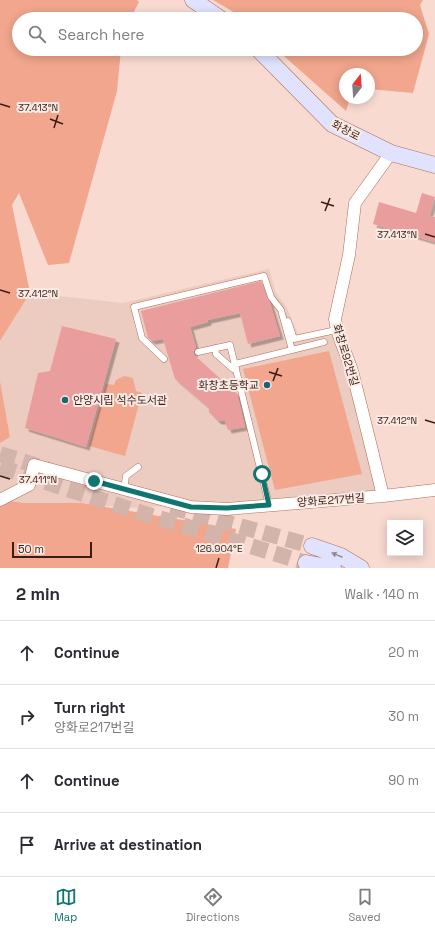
<!DOCTYPE html>
<meta charset="utf-8">
<style>
body{margin:0;font-family:"Space Grotesk","Noto Sans KR",sans-serif;background:#f2f2f3;color:#2b2b33}
.controls{position:absolute;right:12px;bottom:12px;display:grid;overflow:hidden;border-radius:0px;box-shadow:0 2px 10px #0003}
.controls button{width:36px;height:36px;display:grid;place-items:center;padding:0;border:0;border-bottom:1px solid #e1e1e2;background:#fff;color:#2b2b33;font:20px sans-serif}
.compass{position:absolute;left:339px;top:68px;width:36px;height:36px;border-radius:50%;background:#fff;box-shadow:0 2px 10px #0003;rotate:17deg}
.scale{position:absolute;left:12px;bottom:10px;width:80px;box-sizing:border-box;padding-left:4px;border:2px solid #3a1e15;border-top:0;font-size:11px;line-height:14px;white-space:nowrap;color:#3a1e15;-webkit-text-stroke:3px #faebe5;paint-order:stroke}
.stop{position:absolute;width:12px;height:12px;margin:-9px;border:3px solid #0f766e;border-radius:50%;background:#fff}
.stop.end{background:#0f766e;border-color:#fff;box-shadow:0 1px 4px #0008}
.list{margin:0;padding:0;list-style:none}
h2{display:flex;justify-content:space-between;align-items:center;height:52px;margin:0;padding:0 16px;font-size:17px}
h2 small{font-size:13px;font-weight:400;color:#7c7c81}
.list li{display:grid;grid-template-columns:26px 1fr auto;gap:12px;align-items:center;box-sizing:border-box;height:64px;padding:0 16px;border-top:1px solid #e1e1e2}
.list b{display:block;font-size:15px;white-space:nowrap}
.list p{margin:0;font-size:13px;white-space:nowrap;color:#7c7c81}
.list em{font-size:13px;font-style:normal;color:#7c7c81}
.icon{flex:none;width:22px;height:22px;fill:none;stroke:currentColor;stroke-width:2;stroke-linecap:round;stroke-linejoin:round}
.map{position:relative;flex:none;width:435px;height:568px;overflow:hidden}
.search{position:absolute;background:#fff;box-shadow:0 2px 10px #0003;left:12px;right:12px;top:12px;height:44px;display:flex;align-items:center;gap:10px;box-sizing:border-box;padding:0 14px;border-radius:22px;color:#7c7c81;font-size:15px}
.sheet{height:308px;background:#fff}
nav{display:flex;justify-content:space-around;align-items:center;box-sizing:border-box;height:56px;border-top:1px solid #e1e1e2;background:#fff;font-size:11px;color:#7c7c81}
nav a{display:grid;justify-items:center;gap:2px}
nav .on{color:#0f766e}
.map>svg:first-child{display:block}
.built{fill:#eccbc0}
.green{fill:#f1a68d}
.building{fill:#ea9d9d;filter:url(#shadow)}
.lines{fill:none;stroke-linecap:round;stroke-linejoin:round}
.secondary-tunnel{stroke:#d2b4ab;stroke-width:16;stroke-dasharray:16 8;stroke-linecap:butt}
.lane-casing{stroke:#b16e58;stroke-width:7}
.street-casing{stroke:#b16e58;stroke-width:13}
.secondary-casing{stroke:#b16e58;stroke-width:17}
.lane{stroke:#fff;stroke-width:6}
.street{stroke:#fff;stroke-width:12}
.secondary{stroke:#e1e3fe;stroke-width:16}
.oneway{fill:#968a95}
.route{stroke:#0f766e;stroke-width:5}
.ticks{fill:none;stroke:#3a1e15;stroke-width:1.5}
.poi-dot{fill:#1f6375;stroke:#faebe5;stroke-width:1.5}
.labels{text-anchor:middle;dominant-baseline:central;stroke-width:4;stroke-linejoin:round;paint-order:stroke}
.street-label{font-size:11px;fill:#3a1e15;stroke:#faebe5}
.poi-label{font-size:11px;fill:#3a1e15;stroke:#faebe5;text-anchor:end}
.ticks-label{font-size:10px;text-anchor:middle;fill:#3a1e15;stroke:#faebe5;stroke-width:4;stroke-linejoin:round;paint-order:stroke}
</style>
<div class="map">
<svg width="435" height="568" viewBox="0 0 435 568">
<defs>
<filter id="shadow"><feDropShadow dx="3.5" dy="3.5" stdDeviation="0" flood-color="#0004"/></filter>
</defs>
<rect width="100%" height="100%" fill="#f8dad0"/>
<path class="built" d="M269,269L276,293L286,306L298,334L330,328L334,330L383,496L126,508L82,503H24L2,500L0,494V443L10,437L0,381V341L30,293L123,303Z"/>
<path class="green" d="M0,0H137L139,2L130,19H19V49H121L117,91L69,263L48,265L19,193L12,205L30,293L0,341Z
M213,0H423L420,5L429,34L413,93L369,89V74H345V98H350L346,111L276,49H416V19H241L232,11Z
M329,351L362,474L275,490L243,369Z
M124,376L133,378L136,391L142,393L125,456L89,446L106,384L114,385L116,380Z
M0,381L10,437L0,443Z
M0,494L2,500L24,503H82L236,529L228,568H0Z"/>
<path class="building" d="M422,193L435,197L429,216L435,217V242L373,224L379,202L416,213Z
M261,281L270,303L280,336L248,344L240,313L208,320V322L190,327L196,348L194,351V355L237,394L245,427L228,430L225,421H218L209,412V408L175,379L163,339L152,341L148,338L141,311Z
M62,326L116,339L86,447L25,428L38,373L50,371Z"/>
<g class="lines">
<path class="secondary-tunnel" d="M0,454L49,470
M0,467L126,508L306,563
M171,507L312,546"/>
<g class="lane-casing">
<path id="lane" d="M288,321L294,339L336,330
M215,348L216,354L233,369L236,368
M198,352L230,345L269,505
M164,359L142,338L134,307L264,276L271,297L281,310L292,350
M235,364L324,342
M124,489L126,476L138,467"/>
</g>
<g class="street-casing">
<path id="street" d="M383,496C373,455 363,413 352,371C347,354 337,337 335,319L349,255L355,203L391,153
M0,500L29,485L34,465L191,507L227,509L383,496L435,490"/>
</g>
<g class="secondary-casing">
<path id="secondary" d="M193,0L221,19
M258,49L332,124L391,153L435,165
M312,546L341,556L361,568
M306,563L333,568"/>
</g>
<use href="#lane" class="lane"/>
<use href="#street" class="street"/>
<use href="#secondary" class="secondary"/>
</g>
<defs><path id="oneway-solid" d="M-6-.8H1V-3.2L6.5 0L1 3.2V.8H-6Z"/></defs>
<use class="oneway" href="#oneway-solid" transform="translate(337 555) rotate(-158)"/>
<g class="lines">
<path class="route" d="M94,481L191,507L227,508L269,505L262,474"/>
</g>
<path class="ticks" d="M0,104L10,107M50,119L63,124M54,128L58,115M321,202L334,206M325,211L330,198M425,234L435,237M0,290L10,293M269,372L282,376M273,381L278,368M425,420L435,423M0,476L10,479M216,568L219,558"/>
<g class="poi-dot">
<circle cx="267" cy="385" r="4"/>
<circle cx="65" cy="400" r="4"/>
</g>
<g class="labels">
<g class="street-label">
<text transform="translate(346 130) rotate(28)">화창로</text>
<text transform="translate(346 355) rotate(73)">화창로92번길</text>
<text transform="translate(331 500) rotate(-4)">양화로217번길</text>
</g>
<g class="poi-label">
<text x="259" y="385">화창초등학교</text>
<text x="73" y="400" text-anchor="start">안양시립 석수도서관</text>
</g>
</g>
<g class="ticks-label">
<text x="38" y="111">37.413°N</text>
<text x="397" y="238">37.413°N</text>
<text x="38" y="297">37.412°N</text>
<text x="397" y="424">37.412°N</text>
<text x="38" y="483">37.411°N</text>
<text x="219" y="552">126.904°E</text>
</g>
</svg>
<div class="controls">
<button><svg class="icon" aria-label="layers" viewBox="0 0 24 24"><path d="M12 4l9 5-9 5-9-5zM3 14l9 5 9-5"/></svg></button>
</div>
<svg class="compass" viewBox="-18 -18 36 36"><path d="M0-13l5 13h-10z" fill="#e53935"/><path d="M0 13l5-13h-10z" fill="#7c7c81"/></svg>
<div class="scale">50 m</div>
<div class="stop" style="left:262px;top:474px"></div>
<div class="stop end" style="left:94px;top:481px"></div>
<div class="search"><svg class="icon" aria-label="search" viewBox="0 0 24 24"><circle cx="10" cy="10" r="6"/><path d="M15 15l6 6"/></svg>Search here</div>
</div>
<section class="sheet">
<h2>2 min<small>Walk · 140 m</small></h2>
<ul class="list">
<li><svg class="icon" aria-label="ahead" viewBox="0 0 24 24"><path d="M12 20V5M6 11l6-6 6 6"/></svg><div><b>Continue</b></div><em>20 m</em></li>
<li><svg class="icon" aria-label="right" viewBox="0 0 24 24"><path d="M7 20v-9h11M14 6l5 5-5 5"/></svg><div><b>Turn right</b><p>양화로217번길</p></div><em>30 m</em></li>
<li><svg class="icon" aria-label="ahead" viewBox="0 0 24 24"><path d="M12 20V5M6 11l6-6 6 6"/></svg><div><b>Continue</b></div><em>90 m</em></li>
<li><svg class="icon" aria-label="arrive" viewBox="0 0 24 24"><path d="M6 21V4h12l-3 4 3 4H6"/></svg><div><b>Arrive at destination</b></div></li>
</ul>
</section>
<nav>
<a class="on"><svg class="icon" aria-label="map" viewBox="0 0 24 24"><path d="M3 6l6-2 6 2 6-2v14l-6 2-6-2-6 2zM9 4v14M15 6v14"/></svg>Map</a>
<a><svg class="icon" aria-label="directions" viewBox="0 0 24 24"><path d="M12 3l9 9-9 9-9-9zM9 14v-3h6M13 9l2 2-2 2"/></svg>Directions</a>
<a><svg class="icon" aria-label="saved" viewBox="0 0 24 24"><path d="M7 4h10v16l-5-4-5 4z"/></svg>Saved</a>
</nav>
